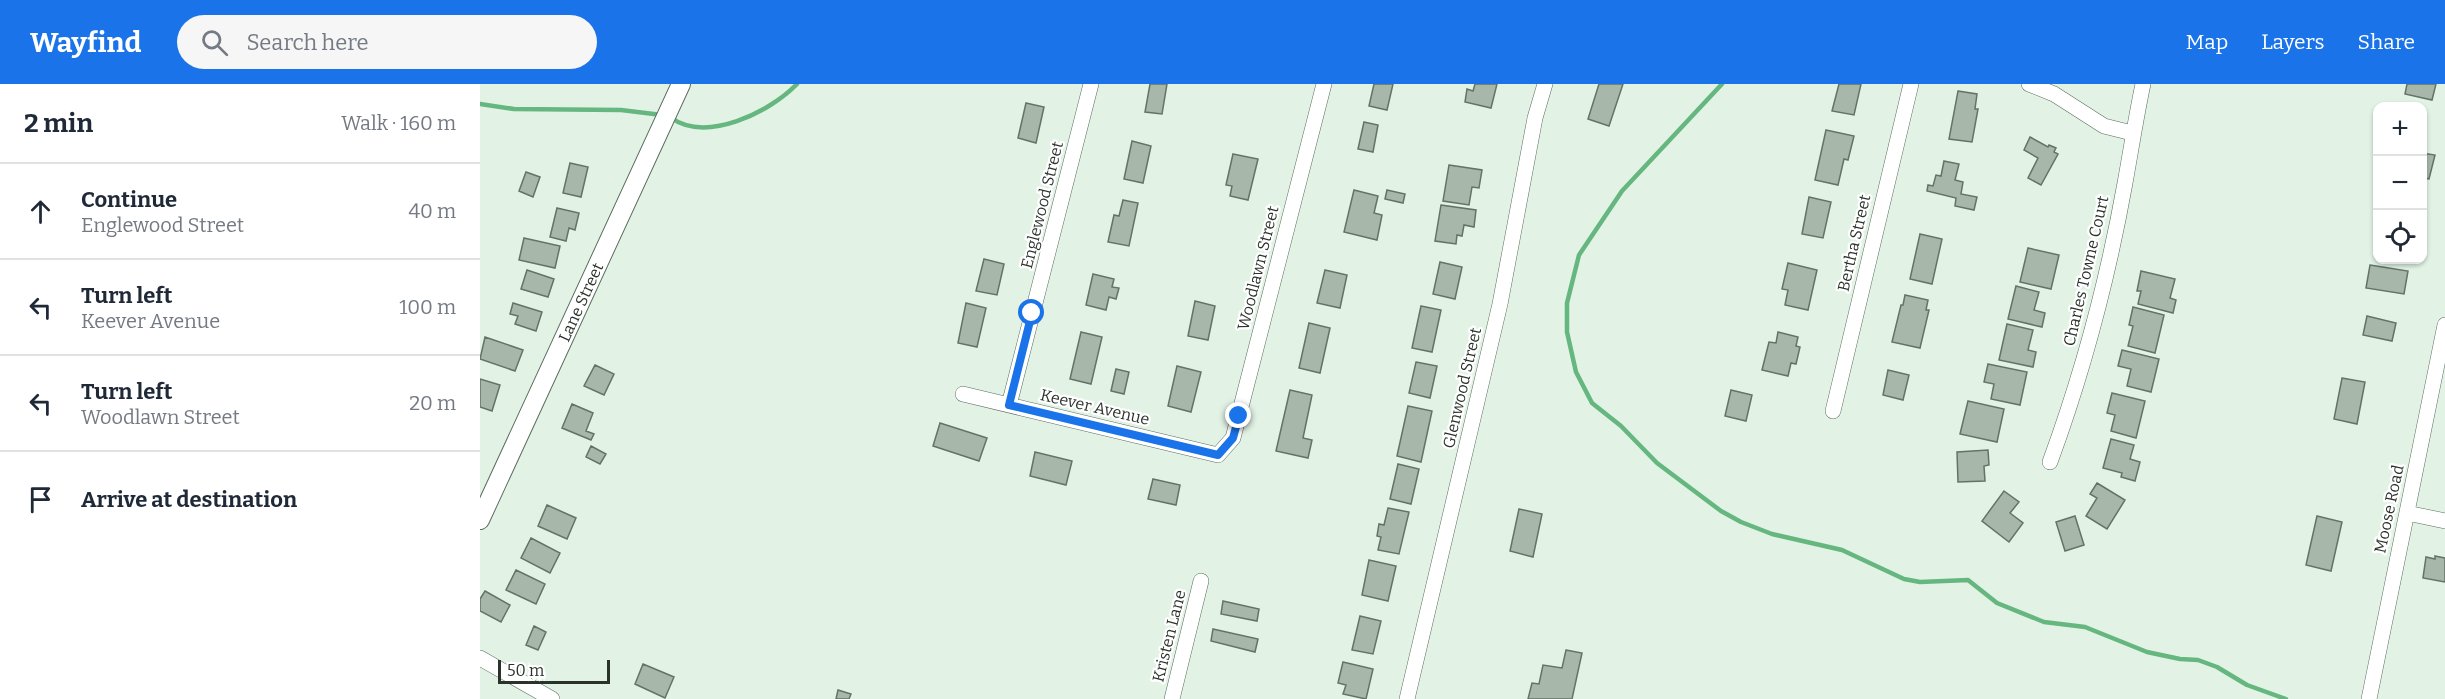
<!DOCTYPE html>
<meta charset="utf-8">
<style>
body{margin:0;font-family:Bitter,serif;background:#f6f6f7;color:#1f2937}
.controls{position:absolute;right:18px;top:18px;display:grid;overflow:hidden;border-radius:12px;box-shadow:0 2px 4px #0004}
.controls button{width:54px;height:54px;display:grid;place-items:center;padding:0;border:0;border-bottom:2px solid #e0e1e3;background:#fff;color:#1f2937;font:30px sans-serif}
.scale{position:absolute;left:18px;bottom:15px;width:112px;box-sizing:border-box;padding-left:6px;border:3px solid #2b322c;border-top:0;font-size:16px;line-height:21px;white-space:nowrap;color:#2b322c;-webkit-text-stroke:4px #fff;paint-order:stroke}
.stop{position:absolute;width:18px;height:18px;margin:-14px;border:4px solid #1a73e8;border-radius:50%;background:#fff}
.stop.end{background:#1a73e8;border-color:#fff;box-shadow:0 2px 6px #0008}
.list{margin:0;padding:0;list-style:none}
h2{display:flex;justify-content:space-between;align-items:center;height:78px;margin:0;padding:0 24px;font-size:26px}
h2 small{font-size:20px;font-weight:400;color:#747a83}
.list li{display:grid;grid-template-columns:39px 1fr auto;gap:18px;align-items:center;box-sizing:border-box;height:96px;padding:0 24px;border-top:2px solid #e0e1e3}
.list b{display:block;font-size:22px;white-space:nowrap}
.list p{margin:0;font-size:20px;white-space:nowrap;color:#747a83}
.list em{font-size:20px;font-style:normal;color:#747a83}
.icon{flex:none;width:33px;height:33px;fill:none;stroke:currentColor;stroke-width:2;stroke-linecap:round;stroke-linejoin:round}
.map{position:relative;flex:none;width:1965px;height:615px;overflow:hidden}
header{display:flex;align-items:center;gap:36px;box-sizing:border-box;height:84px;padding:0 30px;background:#1a73e8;color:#fff}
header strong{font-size:28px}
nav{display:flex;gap:33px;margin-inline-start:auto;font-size:21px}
.search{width:420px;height:54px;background:#f6f6f7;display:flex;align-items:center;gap:15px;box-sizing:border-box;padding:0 21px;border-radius:33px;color:#747a83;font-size:22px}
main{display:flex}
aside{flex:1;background:#fff}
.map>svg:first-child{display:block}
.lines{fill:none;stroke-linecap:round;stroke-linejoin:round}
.stream{stroke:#66b77f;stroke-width:4.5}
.building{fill:#a7b8ab;stroke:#637367;stroke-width:1.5}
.minor-casing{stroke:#5c6c60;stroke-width:16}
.major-casing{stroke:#5c6c60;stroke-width:20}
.minor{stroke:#fff;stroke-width:15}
.major{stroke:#fff;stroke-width:18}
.route{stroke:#1a73e8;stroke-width:8}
.labels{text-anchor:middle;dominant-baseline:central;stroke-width:4.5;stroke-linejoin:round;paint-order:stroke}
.street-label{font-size:16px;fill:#2b322c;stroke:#fff}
</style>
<header>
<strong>Wayfind</strong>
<div class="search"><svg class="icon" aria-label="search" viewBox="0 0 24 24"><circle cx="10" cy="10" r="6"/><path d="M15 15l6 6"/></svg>Search here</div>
<nav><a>Map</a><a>Layers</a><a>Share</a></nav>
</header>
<main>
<aside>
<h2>2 min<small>Walk · 160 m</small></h2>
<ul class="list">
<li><svg class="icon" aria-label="ahead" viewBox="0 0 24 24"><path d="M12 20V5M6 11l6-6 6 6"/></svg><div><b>Continue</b><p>Englewood Street</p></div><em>40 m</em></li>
<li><svg class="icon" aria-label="left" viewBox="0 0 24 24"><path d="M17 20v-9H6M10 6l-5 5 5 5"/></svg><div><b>Turn left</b><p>Keever Avenue</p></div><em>100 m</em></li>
<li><svg class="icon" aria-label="left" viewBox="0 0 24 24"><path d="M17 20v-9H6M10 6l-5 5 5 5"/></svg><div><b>Turn left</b><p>Woodlawn Street</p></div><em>20 m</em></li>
<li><svg class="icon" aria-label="arrive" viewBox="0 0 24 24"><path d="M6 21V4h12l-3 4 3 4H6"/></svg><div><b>Arrive at destination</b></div></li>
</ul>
</aside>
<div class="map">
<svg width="1965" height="615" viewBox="0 0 1965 615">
<rect width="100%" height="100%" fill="#e2f3e6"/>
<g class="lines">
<path class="stream" d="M1242,0L1142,107L1099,171L1087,219V248L1096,288L1112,319L1141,342L1177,379L1241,427L1261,438L1292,450L1362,466L1424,495L1440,498L1488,496L1517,519L1564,538L1605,543L1667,568L1700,575L1718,576L1737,583L1767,601L1806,615
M0,20L34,25L141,26L182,31
M190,33C226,60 290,28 317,0"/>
</g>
<path class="building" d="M670,0H687L682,30L665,28Z
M894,0H913L907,26L889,22Z
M995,0H1017L1011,24L985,18L987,5L993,7Z
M1119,0H1143L1129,42L1108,35Z
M1359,0H1381L1374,31L1352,27Z
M1927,0H1956L1952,16L1925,10Z
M1478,7L1497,10L1495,25H1498L1492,58L1469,55Z
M546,19L564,23L556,59L538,54Z
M884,38L898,41L893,68L878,65Z
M1346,46L1374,52L1368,76L1364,75L1358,101L1335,96Z
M1550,53L1568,63L1569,61L1576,64L1574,68L1578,70L1561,101L1548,94L1558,74L1544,66Z
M652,57L671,62L663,99L644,95Z
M1942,69L1955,71L1949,95L1942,94Z
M753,70L778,75L768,116L750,112L752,102L746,101Z
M1464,77L1479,80L1475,96L1483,98L1481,110L1497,113L1494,126L1475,122L1476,114L1447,107L1448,101L1453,102L1456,91L1461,92Z
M90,79L108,83L101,113L83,109Z
M969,81L1002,86L999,104L992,103L989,121L963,117Z
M46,88L60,93L53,113L39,107Z
M874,106L898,112L894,129L902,131L897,156L864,148Z
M907,106L925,110L923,119L905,115Z
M1329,113L1351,118L1343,154L1322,150Z
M643,116L658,119L649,162L628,158L634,131L639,132Z
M961,121L996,126L994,143L984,141L982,152L977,151L976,160L955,157Z
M77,124L99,129L95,146L89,144L86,157L70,153Z
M1440,150L1462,155L1452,200L1430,195Z
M44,154L80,162L75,184L39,176Z
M1548,164L1579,171L1571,205L1540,198Z
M504,175L524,180L517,211L496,207Z
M960,178L982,183L975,215L953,210Z
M1308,179L1337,186L1328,226L1305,221L1308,206L1302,205Z
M1890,181L1928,187L1924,210L1886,204Z
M47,186L74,195L68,213L41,205Z
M845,186L867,191L860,224L837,219Z
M1661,187L1695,195L1690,214L1696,216L1693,229L1658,220L1661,207H1657Z
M613,190L634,195L632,203L639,204L636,215L629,213L626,226L606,221Z
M1536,202L1559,208L1554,226L1565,229L1562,243L1528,235Z
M1425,211L1448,216L1446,226H1449L1440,264L1412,258L1421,221H1423Z
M715,217L735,222L728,256L708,252Z
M33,219L62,228L56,247L35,240L38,232L30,230Z
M486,219L506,224L497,263L478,259Z
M941,222L961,226L952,268L932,264Z
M1653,223L1684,231L1675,269L1648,262L1653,242L1649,241Z
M1887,232L1916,239L1912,257L1883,251Z
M829,239L850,244L840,289L819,284Z
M1527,240L1553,246L1548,266L1556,268L1553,283L1519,276Z
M601,248L622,253L611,300L590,295Z
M1298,248L1318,253L1316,262L1320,263L1316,280L1311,279L1308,292L1282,286L1289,258L1296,259Z
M5,253L43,266L35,287L0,275Z
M1642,266L1679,275L1671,308L1647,302L1651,285L1638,282Z
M936,278L957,282L950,314L929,309Z
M1508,280L1547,288L1540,321L1511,315L1514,300L1504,298Z
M115,281L134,290L124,311L104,302Z
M697,282L721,288L711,328L688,322Z
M636,285L649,288L644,310L631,307Z
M1408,286L1429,291L1423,316L1403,311Z
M1862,294L1885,298L1877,340L1854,335Z
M0,295L20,301L12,327L0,323Z
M810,306L832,311L823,354L832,356L828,374L796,367Z
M1251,306L1272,311L1266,337L1245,332Z
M1632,309L1665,317L1656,354L1631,347L1635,331L1627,329Z
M1488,317L1524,325L1517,358L1480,350Z
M92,320L113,329L106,347L114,350L111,356L82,344Z
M928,322L952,327L941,378L917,372Z
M460,339L507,354L499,377L453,362Z
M1631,355L1654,361L1650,375L1660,378L1655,397L1641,393L1642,389L1623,384Z
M111,362L126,370L120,380L106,373Z
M1508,366L1509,381L1504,382L1505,397L1478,398L1477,368Z
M555,368L592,377L586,401L550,392Z
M918,380L939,385L931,420L910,415Z
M673,395L700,401L696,421L668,415Z
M1617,399L1645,416L1627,445L1606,432L1617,414L1610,410Z
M1524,407L1539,418L1530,429L1543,439L1529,458L1502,437Z
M67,421L96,434L87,455L58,442Z
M908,424L929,428L919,470L898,466L901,453L897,452L899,440L904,441Z
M1039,425L1062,430L1053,473L1030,467Z
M1595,432L1604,461L1585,467L1576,438Z
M1837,432L1862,438L1851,487L1826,481Z
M51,454L80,469L70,489L41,474Z
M1955,472L1965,474V498L1943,494L1946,473L1955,475Z
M889,476L916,482L908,517L882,511Z
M36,486L65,500L56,520L26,506Z
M5,507L30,521L21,538L0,527V515Z
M743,517L779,525L777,537L741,530Z
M880,532L901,537L893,570L872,566Z
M54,542L66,548L58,566L46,561Z
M733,545L778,555L775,568L731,557Z
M1086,566L1102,569L1092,615H1048L1052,599L1059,600L1063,581L1082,584Z
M863,578L893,585L886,615L863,610L866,601L858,599Z
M163,580L194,593L185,614L155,600Z
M358,606L371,610L369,615H356Z"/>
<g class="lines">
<g class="minor-casing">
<path id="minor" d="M1549,0L1574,10L1624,42L1652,49
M483,310L738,371L753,354L844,0
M529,321L611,0
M1353,327L1431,0
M1570,378C1603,288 1628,194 1645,99C1651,66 1656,33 1663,0
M1927,429L1965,437
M0,574L72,615
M692,615L721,497
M927,615L1020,220L1055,34L1065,0
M1889,615L1965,241"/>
</g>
<g class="major-casing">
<g id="major">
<path id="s1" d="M0,436L201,0"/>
</g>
</g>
<use href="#minor" class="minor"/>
<use href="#major" class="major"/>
</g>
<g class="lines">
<path class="route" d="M552,229L529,321L738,371L753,354L759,332"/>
</g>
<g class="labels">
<g class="street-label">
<text transform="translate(562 121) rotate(-76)">Englewood Street</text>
<text transform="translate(1374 159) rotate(-77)">Bertha Street</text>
<text transform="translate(778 184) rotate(-76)">Woodlawn Street</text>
<text transform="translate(1606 187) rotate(-77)">Charles Towne Court</text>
<text stroke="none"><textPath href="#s1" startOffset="240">Lane Street</textPath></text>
<text transform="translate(982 304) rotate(-77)">Glenwood Street</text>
<text transform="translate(615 323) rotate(13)">Keever Avenue</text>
<text transform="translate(1909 425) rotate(-78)">Moose Road</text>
<text transform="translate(689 552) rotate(-76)">Kristen Lane</text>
</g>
</g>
</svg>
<div class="controls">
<button>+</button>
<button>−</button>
<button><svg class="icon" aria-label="locate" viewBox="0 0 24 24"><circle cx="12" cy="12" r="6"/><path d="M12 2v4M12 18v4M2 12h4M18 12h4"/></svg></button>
</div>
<div class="scale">50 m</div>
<div class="stop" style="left:552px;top:229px"></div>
<div class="stop end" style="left:759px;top:332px"></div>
</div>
</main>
